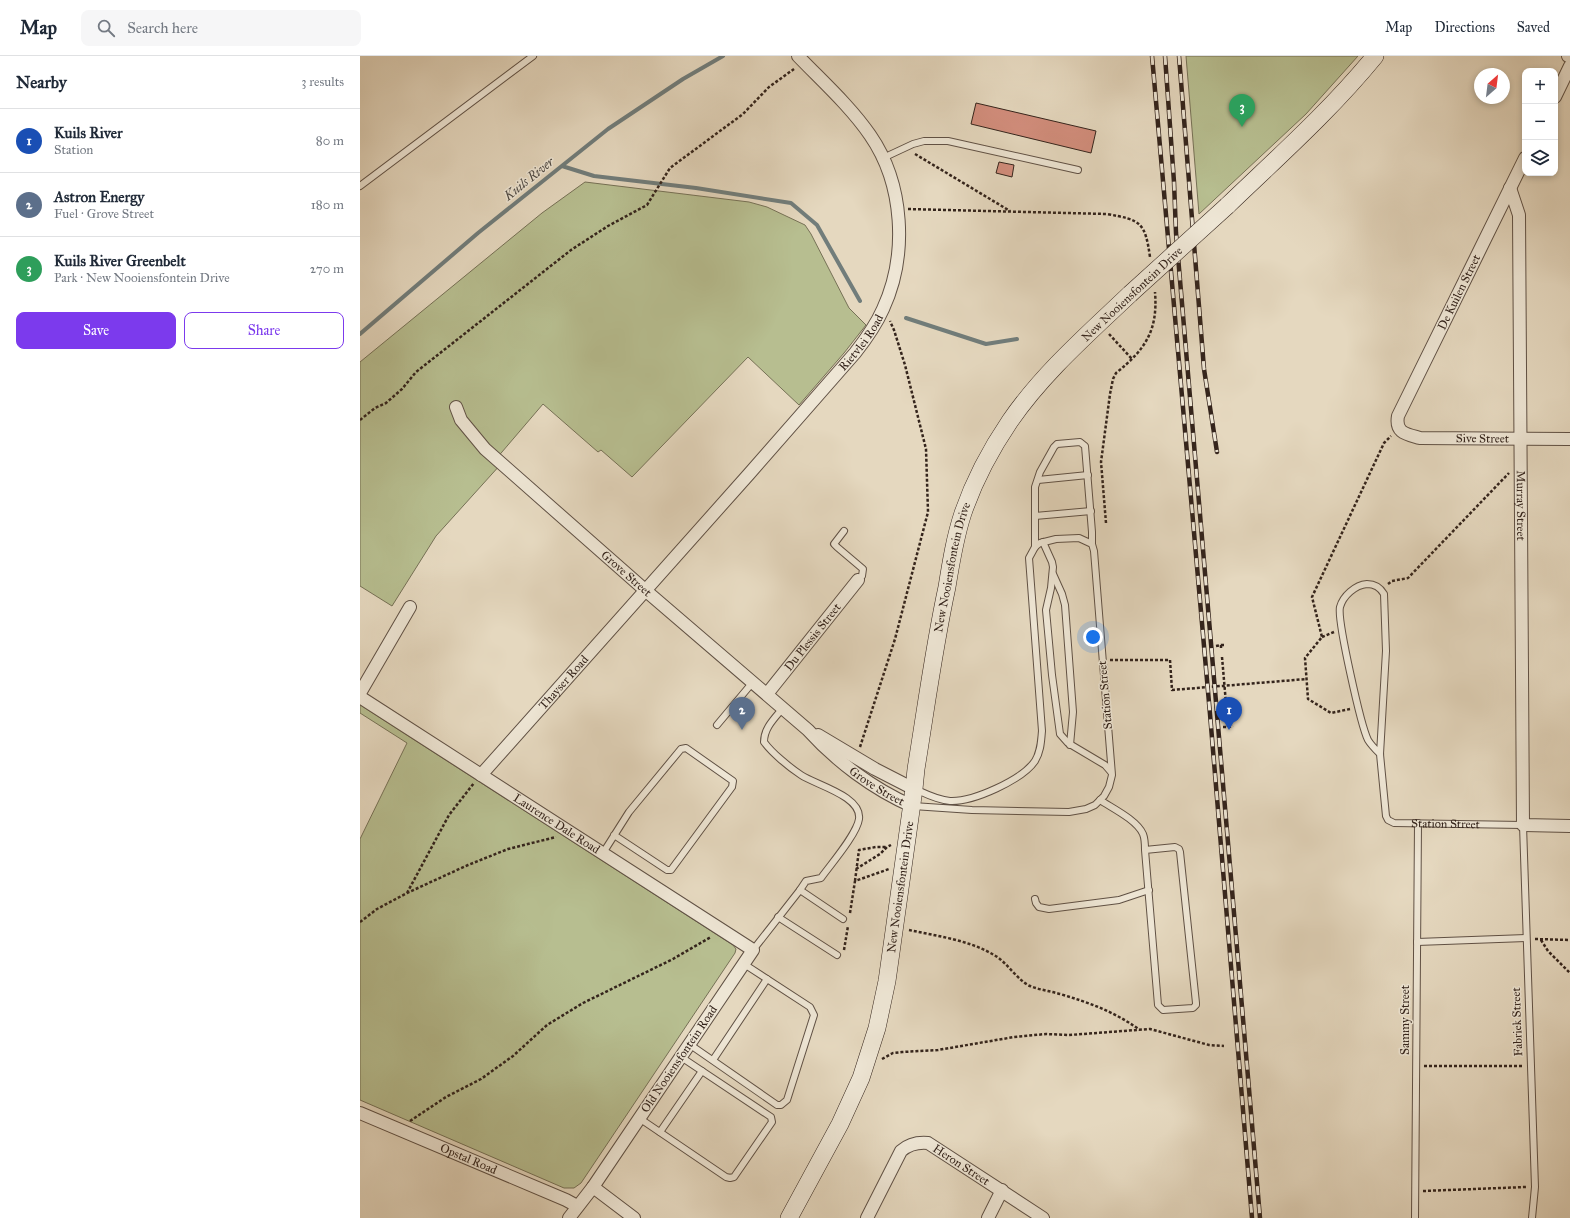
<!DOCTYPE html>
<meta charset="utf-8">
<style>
body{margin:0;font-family:"IM FELL Great Primer",serif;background:#f6f6f7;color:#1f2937}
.controls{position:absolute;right:12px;top:12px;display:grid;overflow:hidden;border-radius:8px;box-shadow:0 2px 6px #0003}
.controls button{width:36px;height:36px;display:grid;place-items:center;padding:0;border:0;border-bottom:1px solid #e0e1e3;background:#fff;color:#1f2937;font:20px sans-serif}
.compass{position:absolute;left:1114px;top:12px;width:36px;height:36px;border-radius:50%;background:#fff;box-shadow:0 2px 6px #0003;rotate:28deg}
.you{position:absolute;left:733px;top:581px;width:14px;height:14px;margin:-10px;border:3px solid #fff;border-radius:50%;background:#1a73e8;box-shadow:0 0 0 6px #1a73e833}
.badge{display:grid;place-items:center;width:26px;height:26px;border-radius:50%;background:#7c3aed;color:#fff;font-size:13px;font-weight:700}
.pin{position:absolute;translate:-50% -33px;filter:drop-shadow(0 1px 2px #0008)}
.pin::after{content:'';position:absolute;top:21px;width:14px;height:12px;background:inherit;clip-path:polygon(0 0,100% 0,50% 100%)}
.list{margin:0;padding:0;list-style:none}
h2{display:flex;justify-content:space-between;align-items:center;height:52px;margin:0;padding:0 16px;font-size:17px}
h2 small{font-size:13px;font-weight:400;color:#747a83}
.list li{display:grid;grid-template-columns:26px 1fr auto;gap:12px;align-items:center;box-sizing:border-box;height:64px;padding:0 16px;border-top:1px solid #e0e1e3}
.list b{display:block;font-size:15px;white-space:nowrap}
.list p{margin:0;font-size:13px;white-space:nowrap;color:#747a83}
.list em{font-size:13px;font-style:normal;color:#747a83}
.actions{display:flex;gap:8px;padding:12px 16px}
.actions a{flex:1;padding:9px 0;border:1px solid #7c3aed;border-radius:8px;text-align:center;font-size:14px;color:#7c3aed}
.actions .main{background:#7c3aed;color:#fff}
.icon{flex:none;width:22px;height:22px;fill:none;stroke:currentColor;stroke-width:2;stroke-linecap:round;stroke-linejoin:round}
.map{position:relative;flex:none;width:1210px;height:1162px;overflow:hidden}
header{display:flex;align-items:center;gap:24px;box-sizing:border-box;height:56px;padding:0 20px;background:#fff;border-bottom:1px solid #e0e1e3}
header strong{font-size:19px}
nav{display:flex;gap:22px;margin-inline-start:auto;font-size:14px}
.search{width:280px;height:36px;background:#f6f6f7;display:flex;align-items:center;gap:10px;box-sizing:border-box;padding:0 14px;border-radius:8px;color:#747a83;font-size:15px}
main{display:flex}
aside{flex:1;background:#fff}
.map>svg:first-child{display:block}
.green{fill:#b7be90;stroke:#767156}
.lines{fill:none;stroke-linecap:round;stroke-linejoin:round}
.stream{stroke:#717d7b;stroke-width:4}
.building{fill:#d38e7d;stroke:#34241c}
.lane-casing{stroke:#605145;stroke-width:8}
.street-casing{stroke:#605145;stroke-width:14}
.secondary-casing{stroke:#34241c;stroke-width:18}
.path{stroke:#34241c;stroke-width:2.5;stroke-dasharray:3 2;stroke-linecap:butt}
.lane{stroke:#eee6d5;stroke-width:6}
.street{stroke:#eee6d5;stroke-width:12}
.secondary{stroke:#eee6d5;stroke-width:17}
.rail-casing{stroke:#34241c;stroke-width:4.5}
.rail{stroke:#eee6d5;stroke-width:3;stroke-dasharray:9;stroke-linecap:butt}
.secondary-bridge-casing{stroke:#34241c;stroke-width:18;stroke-linecap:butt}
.secondary-bridge{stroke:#eee6d5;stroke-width:17}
.labels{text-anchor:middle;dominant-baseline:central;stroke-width:3;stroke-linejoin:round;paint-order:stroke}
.street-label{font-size:12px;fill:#34241c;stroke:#eee6d5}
.water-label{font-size:13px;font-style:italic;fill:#4d4944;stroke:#eee6d5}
</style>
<header>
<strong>Map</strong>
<div class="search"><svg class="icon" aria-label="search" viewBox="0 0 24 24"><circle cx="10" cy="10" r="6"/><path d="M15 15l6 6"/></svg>Search here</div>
<nav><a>Map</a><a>Directions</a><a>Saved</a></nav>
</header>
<main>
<aside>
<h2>Nearby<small>3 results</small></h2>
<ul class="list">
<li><span class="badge" style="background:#1a4fb4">1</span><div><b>Kuils River</b><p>Station</p></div><em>80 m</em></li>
<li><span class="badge" style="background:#5c6f8a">2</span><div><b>Astron Energy</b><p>Fuel · Grove Street</p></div><em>180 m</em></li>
<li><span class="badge" style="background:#2e9e5b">3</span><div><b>Kuils River Greenbelt</b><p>Park · New Nooiensfontein Drive</p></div><em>270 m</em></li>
</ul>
<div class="actions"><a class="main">Save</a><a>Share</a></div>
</aside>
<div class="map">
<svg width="1210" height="1162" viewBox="0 0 1210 1162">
<rect width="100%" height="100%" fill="#e5d8bf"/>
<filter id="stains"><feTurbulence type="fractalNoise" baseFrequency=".005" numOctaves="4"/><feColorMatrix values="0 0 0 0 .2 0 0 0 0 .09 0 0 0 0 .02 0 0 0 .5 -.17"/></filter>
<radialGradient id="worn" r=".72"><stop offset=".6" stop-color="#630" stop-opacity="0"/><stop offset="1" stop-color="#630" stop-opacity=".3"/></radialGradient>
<path class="green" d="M826,0H998L946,58L839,158Z
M225,126L389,146L407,151L445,169L451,178L489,252L506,269L484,297L439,349L388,301L272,421L241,394L238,396L183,348L136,403L141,408L76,480L32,550L0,530V306L182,157Z
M0,649L373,889L376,893L375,897L221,1127L214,1132H204L0,1044V783L47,687L0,657Z"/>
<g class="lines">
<path class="stream" d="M202,110L234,120L336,132L431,147L457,169L500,245
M546,262L626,288L657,283
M0,278L118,177L248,73L323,23L363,0"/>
</g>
<path class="building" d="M616,47L736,75L731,97L611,68Z
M639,106L654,109L652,121L636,117Z"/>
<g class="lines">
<g class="lane-casing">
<g id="lane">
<path d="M523,102L553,88L564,85H588L718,114"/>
<path d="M0,130L173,0"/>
<path d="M678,424L728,419"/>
<path d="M675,460L731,455"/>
<path d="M484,475L474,488L477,491L503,513L502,520L498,524"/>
<path d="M683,486L692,506L693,511L691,532L686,554L692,619L700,678L708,687L745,709L751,716"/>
<path d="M675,491V431L680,416L694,391L697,388L720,386L725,390L732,476V488"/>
<path d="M693,518L702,538L705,549L713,656L710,689"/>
<path d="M423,652C414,663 404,672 404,686C412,697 429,711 441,719C456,729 502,740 499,763C497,778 471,808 461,822L446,825L440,834"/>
<path d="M357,669L393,626"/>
<path id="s1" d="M1020,698C1016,694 1011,689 1008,684C1001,670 977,564 980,551C983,540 995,529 1007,528C1014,528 1020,531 1024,538L1026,595L1020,698L1026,760L1028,764L1034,767L1163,769L1175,1131L1172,1162"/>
<path d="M740,744C752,752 777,764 783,778C785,783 785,789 785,794L798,949L803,954L833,952L836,949V947L820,796L819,793L815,791L785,794"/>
<path d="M553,750L612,754L709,756L726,753L735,749L744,740L749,731L752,719L734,495L732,488L719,482L696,483L680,487L675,491L669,502L682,675C681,685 681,695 675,705C662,724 613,746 590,745C577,744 566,738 555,733"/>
<path d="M243,797L269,756L321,693L326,692L373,725L372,731L311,814H307L254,779"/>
<path d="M675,843L676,847L679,851L689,853L759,844L789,834"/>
<path d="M418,861L477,899"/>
<path d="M1057,886L1166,882"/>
<path d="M393,894L440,834L483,863"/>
<path d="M329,988L417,1049H421L427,1044L454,959L450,951L384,908"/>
<path d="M353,1004L407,923"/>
<path d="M279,1062L366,1121L370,1122L374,1121L412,1066L411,1061L321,1001"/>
<path d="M300,1076L342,1015"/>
<path d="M1055,1162L1058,767"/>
</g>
</g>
<g class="street-casing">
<g id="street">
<path d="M1208,0L1210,1"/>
<path d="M1195,41L1210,10"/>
<path id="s2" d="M1165,102L1038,360C1035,377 1046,378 1060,382L1210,383"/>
<path id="s3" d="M1150,132L1159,159L1163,769L1210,770"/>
<path id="s4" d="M96,351L101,364L125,393L285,534L448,674C476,705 513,733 552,750"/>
<path d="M0,637L50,551"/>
<path id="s5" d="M407,638L498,524"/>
<path id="s6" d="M0,641L393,894L233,1131L209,1162"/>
<path d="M458,679L515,713L554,733"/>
<path id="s7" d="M121,719L389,418L495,297C506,283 516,269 523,253C548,199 544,128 510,79C490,50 462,25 438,0"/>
<path id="s8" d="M0,1057L206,1144L217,1150"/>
<path d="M233,1131L274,1162"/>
<path id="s9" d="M507,1162L541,1095C549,1088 557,1086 568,1087L683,1162"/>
<path d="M628,1162L642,1134"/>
</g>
</g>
<g class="secondary-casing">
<g id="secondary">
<path d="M867,150C918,101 970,55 1015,0"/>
<path id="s10" d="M429,1162L480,1068L501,1022L517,972L527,925L554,733L556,713C566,652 574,591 587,531C591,506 595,481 603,457C614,425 631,393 650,365C683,317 728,278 770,238"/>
</g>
</g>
<path class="path" d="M555,98L650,155
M548,153L747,158C781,164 785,166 790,201
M749,278L772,303
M0,364L15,352L26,347L42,333L56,316L211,194L248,170L287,149L310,112L383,58L409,31L434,13
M746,467L741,406L750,338L753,323L756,317C786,293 798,274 795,236
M1028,528L1032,525L1048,522L1149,417
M962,581L974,576
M861,589H866
M856,590L861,589V593
M862,601L867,659
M750,604H810L812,634L947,623
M990,653L971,657L948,643L945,602L962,581L952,541L1024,387L1031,380
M863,671H868V668
M868,671L873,670
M500,691L535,583L568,456L566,393L545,309L534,274L530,265
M496,813L520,798L527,791L531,789
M495,825L499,794L516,791H527
M47,837L89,759L114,727
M490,857L495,825L529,813
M0,866L17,853L47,837L108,809L148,793L196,781
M549,874C577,880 609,884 634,899C647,906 658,925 670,930C680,934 690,935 700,938C730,947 753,955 780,974
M1175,883L1210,884
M1181,884L1188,895L1210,917
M484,894L488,870
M522,1003L533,997L542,996L578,994L654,981L686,978L709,979L790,973L849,989L864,990
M1064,1010H1163
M50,1065L86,1041L121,1023L153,1000L187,969L223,947L313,903L351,881
M1063,1135L1166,1131"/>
<use href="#lane" class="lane"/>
<use href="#street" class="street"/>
<use href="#secondary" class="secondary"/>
<g class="rail-casing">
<path id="rail" d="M792,0L850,658L892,1162
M805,0L814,126L816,177L900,1162
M819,0L844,313L857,396"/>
</g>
<use href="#rail" class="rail"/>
<g class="secondary-bridge-casing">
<path id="secondary-bridge" d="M770,238L867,150"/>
</g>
<use href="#secondary-bridge" class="secondary-bridge"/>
</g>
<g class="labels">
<g class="street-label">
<text transform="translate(1099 236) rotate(-64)">De Kuilen Street</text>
<text transform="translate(772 238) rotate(-43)">New Nooiensfontein Drive</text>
<text stroke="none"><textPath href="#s7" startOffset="576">Rietvlei Road</textPath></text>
<text stroke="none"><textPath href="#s2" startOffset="386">Sive Street</textPath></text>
<text stroke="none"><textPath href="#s3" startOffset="319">Murray Street</textPath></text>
<text stroke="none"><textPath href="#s10" startOffset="677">New Nooiensfontein Drive</textPath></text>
<text stroke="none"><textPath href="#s4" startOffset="240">Grove Street</textPath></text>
<text stroke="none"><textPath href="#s5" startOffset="73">Du Plessis Street</textPath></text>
<text stroke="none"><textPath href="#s7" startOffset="124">Thayser Road</textPath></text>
<text transform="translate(745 639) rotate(-95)">Station Street</text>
<text stroke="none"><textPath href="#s4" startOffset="569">Grove Street</textPath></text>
<text stroke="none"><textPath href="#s6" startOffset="234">Laurence Dale Road</textPath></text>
<text stroke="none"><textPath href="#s1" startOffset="498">Station Street</textPath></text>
<text stroke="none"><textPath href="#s10" startOffset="353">New Nooiensfontein Drive</textPath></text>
<text transform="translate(1045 964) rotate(-90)">Sammy Street</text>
<text transform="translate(1157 966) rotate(-92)">Fabriek Street</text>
<text transform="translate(319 1003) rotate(-56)">Old Nooiensfontein Road</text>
<text stroke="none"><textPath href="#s8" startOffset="118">Opstal Road</textPath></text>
<text stroke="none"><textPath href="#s9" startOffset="144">Heron Street</textPath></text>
</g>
<g class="water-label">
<text transform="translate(169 123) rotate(-39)">Kuils River</text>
</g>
</g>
<rect width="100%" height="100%" filter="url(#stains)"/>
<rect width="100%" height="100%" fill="url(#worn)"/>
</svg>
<div class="controls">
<button>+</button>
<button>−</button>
<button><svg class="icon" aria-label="layers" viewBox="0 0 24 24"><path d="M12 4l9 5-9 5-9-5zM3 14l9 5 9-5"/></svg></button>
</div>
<svg class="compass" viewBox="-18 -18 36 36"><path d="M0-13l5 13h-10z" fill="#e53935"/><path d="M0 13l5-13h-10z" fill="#747a83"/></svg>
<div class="you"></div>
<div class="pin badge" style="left:869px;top:674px;background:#1a4fb4">1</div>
<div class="pin badge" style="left:382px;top:674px;background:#5c6f8a">2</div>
<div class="pin badge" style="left:882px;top:71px;background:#2e9e5b">3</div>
</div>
</main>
